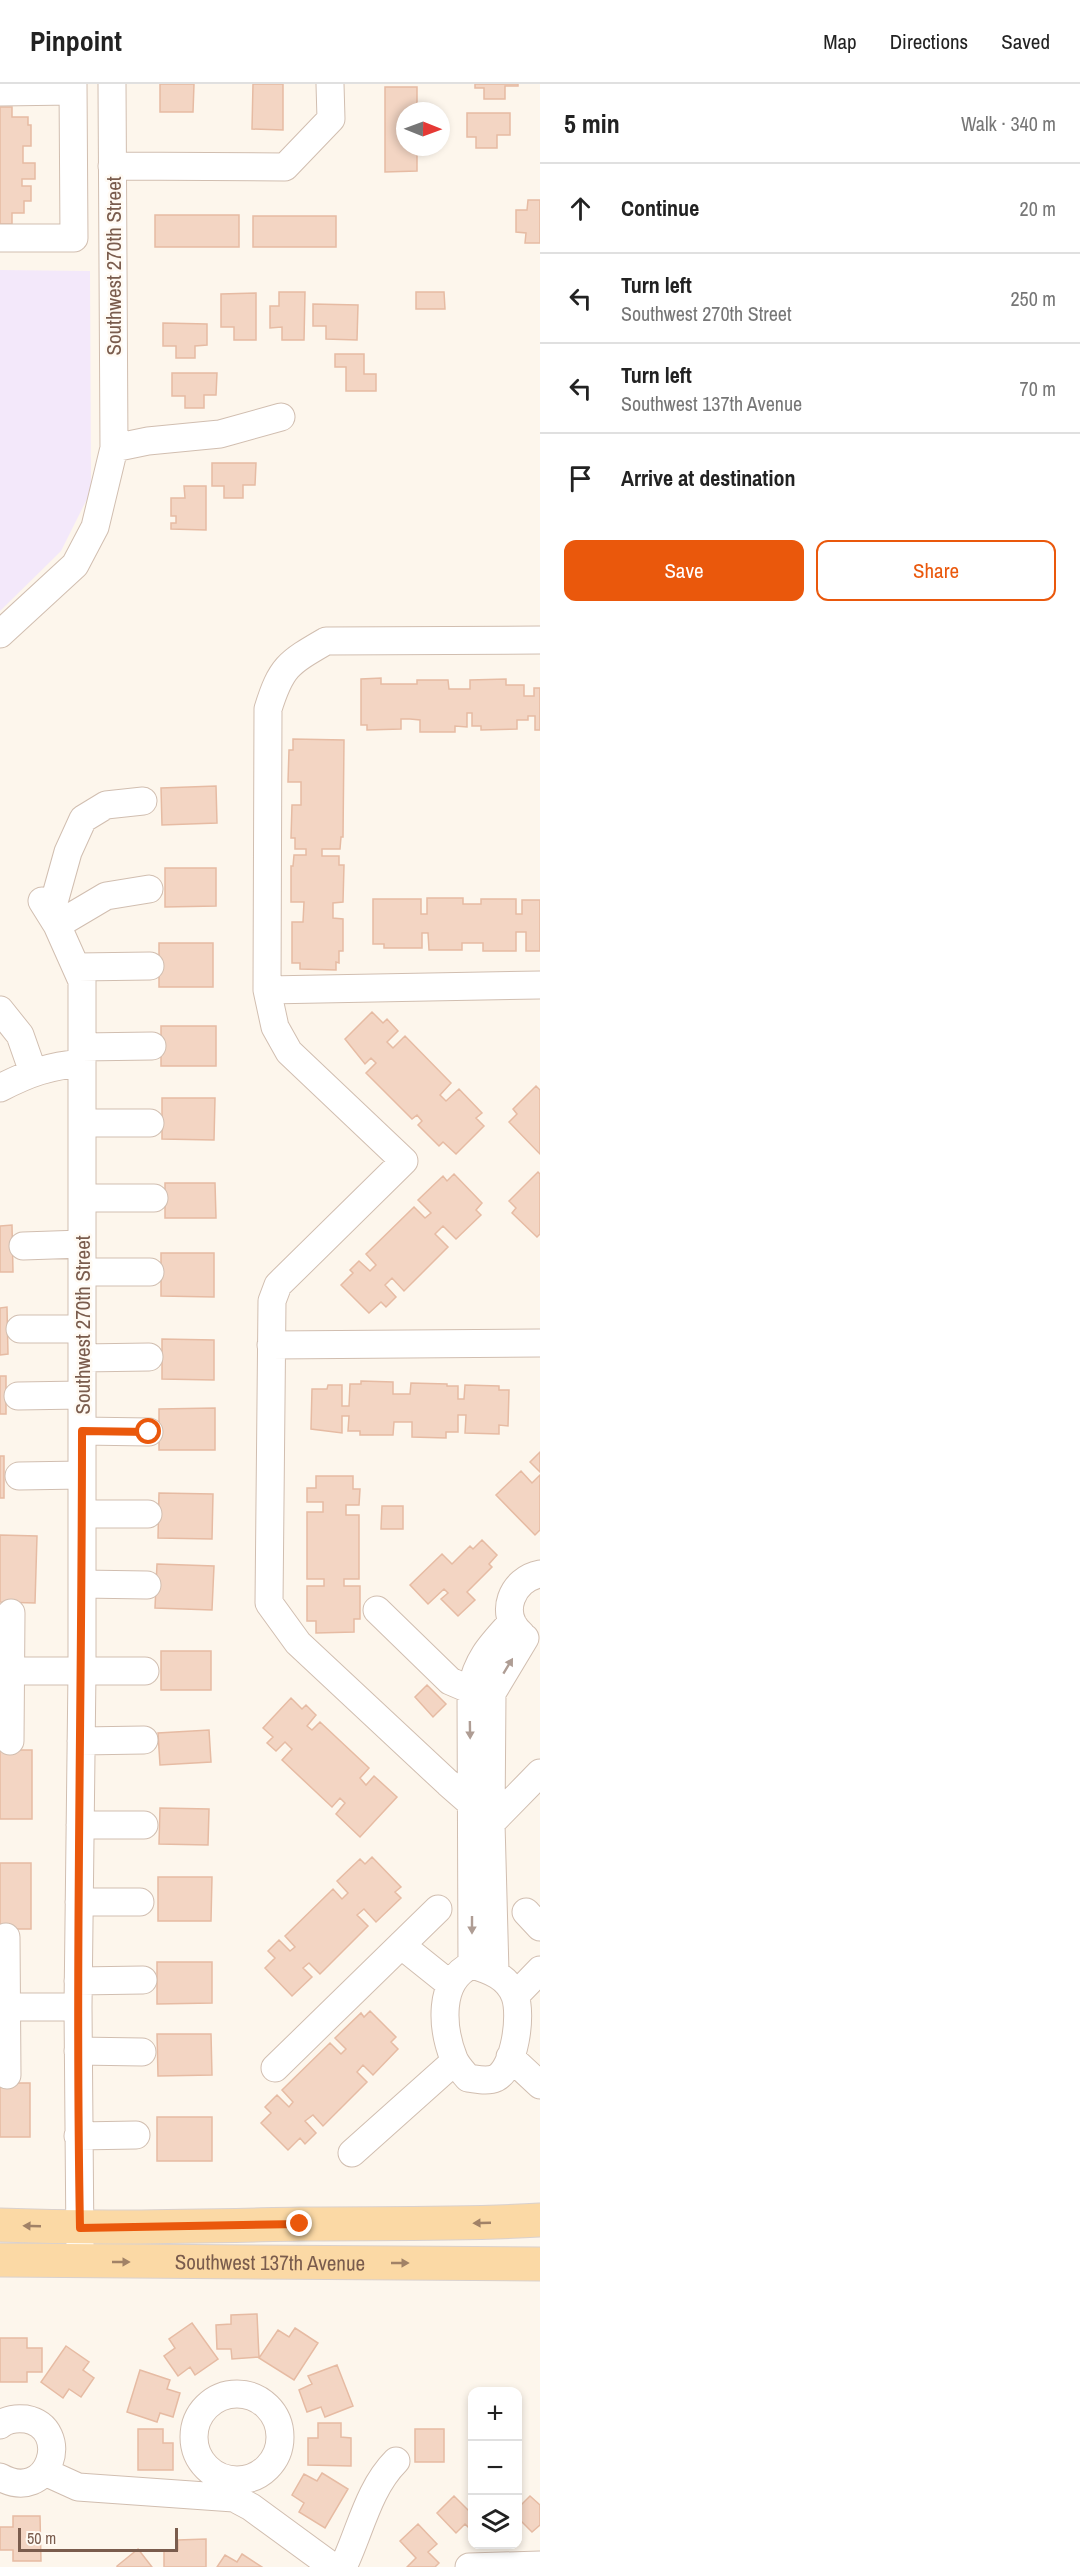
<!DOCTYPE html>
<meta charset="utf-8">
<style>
body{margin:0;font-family:"Archivo Narrow",sans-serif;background:#f2f2f2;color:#222}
.controls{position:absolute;right:18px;bottom:18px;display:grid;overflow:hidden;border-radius:12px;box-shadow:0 3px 9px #0003}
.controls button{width:54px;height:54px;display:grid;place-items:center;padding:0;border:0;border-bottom:2px solid #e0e0e0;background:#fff;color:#222;font:30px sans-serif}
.compass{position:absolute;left:396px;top:18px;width:54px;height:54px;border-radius:50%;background:#fff;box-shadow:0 3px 9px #0003;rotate:91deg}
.scale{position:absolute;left:18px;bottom:15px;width:160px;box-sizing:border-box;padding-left:6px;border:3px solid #7a5c4d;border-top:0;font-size:16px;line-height:21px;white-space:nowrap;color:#7a5c4d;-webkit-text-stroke:4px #fffaf3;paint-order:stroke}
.stop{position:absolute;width:18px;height:18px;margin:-14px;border:4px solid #ea580c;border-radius:50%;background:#fff}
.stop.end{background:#ea580c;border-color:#fff;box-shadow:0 2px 6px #0008}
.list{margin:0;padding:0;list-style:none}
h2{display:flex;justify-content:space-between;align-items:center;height:78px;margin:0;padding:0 24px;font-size:26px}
h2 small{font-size:20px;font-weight:400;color:#767676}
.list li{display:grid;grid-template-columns:39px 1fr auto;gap:18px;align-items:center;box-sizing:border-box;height:90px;padding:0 24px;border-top:2px solid #e0e0e0}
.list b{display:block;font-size:22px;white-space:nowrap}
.list p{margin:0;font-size:20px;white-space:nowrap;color:#767676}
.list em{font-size:20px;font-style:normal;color:#767676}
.actions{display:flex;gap:12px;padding:18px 24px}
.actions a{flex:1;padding:14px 0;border:2px solid #ea580c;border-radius:12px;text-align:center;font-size:21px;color:#ea580c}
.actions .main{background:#ea580c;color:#fff}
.icon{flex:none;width:33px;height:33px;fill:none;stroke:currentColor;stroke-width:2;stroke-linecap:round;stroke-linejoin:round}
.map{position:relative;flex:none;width:540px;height:2483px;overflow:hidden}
header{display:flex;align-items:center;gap:36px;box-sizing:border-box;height:84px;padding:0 30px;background:#fff;border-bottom:2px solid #e0e0e0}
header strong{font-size:28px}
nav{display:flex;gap:33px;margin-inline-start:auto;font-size:21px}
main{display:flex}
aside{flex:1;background:#fff}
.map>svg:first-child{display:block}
.education{fill:#f3e8fa}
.building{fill:#f3d5c3;stroke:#e6bba3;stroke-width:1.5}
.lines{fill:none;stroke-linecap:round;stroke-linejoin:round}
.minor-casing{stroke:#d1beb0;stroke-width:29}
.major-casing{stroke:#dad1cd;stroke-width:35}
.minor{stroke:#fff;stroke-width:27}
.major{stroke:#fbd9a5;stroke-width:33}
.oneway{fill:#af9d94}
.oneway2{fill:#a18267}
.route{stroke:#ea580c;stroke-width:8}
.labels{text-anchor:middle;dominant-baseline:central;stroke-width:5;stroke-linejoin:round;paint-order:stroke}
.street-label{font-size:21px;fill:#7a5c4d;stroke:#fffaf3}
</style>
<header>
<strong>Pinpoint</strong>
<nav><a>Map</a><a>Directions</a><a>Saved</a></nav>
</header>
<main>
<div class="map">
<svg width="540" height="2483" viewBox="0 0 540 2483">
<rect width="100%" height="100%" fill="#fdf6ec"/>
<path class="education" d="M0,186L90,187L91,407L61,467L0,527Z"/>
<path class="building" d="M160,0H194L193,28H160Z
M253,0H283V46L252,45Z
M475,0H518V2H505V15H484V4H475Z
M385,3H417V27H405V63H417V87L385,88Z
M0,23H12V33H28V41H31V62H23V79H35V95H22V102H31V117H24V129H12V140H0Z
M467,29H510V51H497V64H476V53H467Z
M528,116H540V159H525L526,149L516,148V126H527Z
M155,131H239V163H155Z
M253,132H336V163H253Z
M279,208H305L304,256H282V243L270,244V222H279Z
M416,208H444L445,225H416Z
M256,209V256H234V243H221V210Z
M313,220L358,221L357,256L326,255V242H313Z
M163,239L207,240V261L195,262V274H176V262H163Z
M335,270H364V290H376V307H346V283H335Z
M172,289H217L216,311H204V324H185V312H172Z
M212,379H256L255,401H243V414H224V402H212Z
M184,402H206V446L171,445V439H176V432H171V414H185Z
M381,594V600H417V596H448L449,605H470V596L506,595V601H524V612H534V604H540V646H535V632H528V636H517V645L481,646V642H472V629H467V643L455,642V648H420V636L410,635H401V645L367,646V641H361V595Z
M293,655L344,656L343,753H341L340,765H322V772H339V781H344L343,818L333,819V834L343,835V867H339V879L336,878V886L300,885V879H292V838H303L304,818H291V782H293L294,771H306V765H295V754H291L292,721H301V698H288L289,666H293Z
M216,702L217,739L162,741L161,704Z
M165,784H216V822L165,823Z
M427,814H463V820H481V815H516V830H522V816H540V867H526V848H516V867H483V859H462V866H429L428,849H422V864H384V860H373V815H421V830H427Z
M159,859H213V903H159Z
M372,928L383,939L387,935L398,947L387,958L393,964L405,952L451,999L440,1011L446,1017L459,1005L482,1029L476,1034L484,1042L456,1070L443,1058L439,1062L418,1041L422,1037L417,1031L412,1035L366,989L376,979L371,974L365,980L345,955Z
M161,942H216V982H161Z
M536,1002L540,1006V1070L509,1038L517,1030L513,1025Z
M162,1014H215L214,1056L162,1055Z
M538,1088L540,1090V1150L537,1153L512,1129L516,1124L509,1117Z
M454,1090L482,1119L476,1126L481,1131L456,1155L443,1142L435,1150L448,1163L404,1207L392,1194L385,1201L396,1213L386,1223L381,1218L369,1229L341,1201L353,1189L350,1186L359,1177L370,1187L376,1181L366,1170L414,1123L425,1134L431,1129L418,1116L443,1092L447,1097Z
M165,1099H215L216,1134H165Z
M12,1141L13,1188H0V1142Z
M161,1169H214V1213L161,1212Z
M7,1223L8,1270L0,1271V1224Z
M162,1255L214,1256V1296L162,1295Z
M0,1292H6V1330H0Z
M361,1297L393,1298V1310H410L411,1299L447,1300V1302H458V1315H464L465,1301L499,1302V1306H509L508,1342L499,1341V1350L465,1349L466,1331H458V1348H446V1354L412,1353V1338H394L393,1351H360V1347H348L349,1332H342V1349L311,1345L312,1305H327L328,1301H342V1322H349L350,1300H361Z
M215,1324V1366H159V1325Z
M540,1368V1388L530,1378Z
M0,1372H4V1414H0Z
M521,1387L532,1399L540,1391V1446L535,1451L496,1411Z
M316,1392H353V1405H360L359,1421H346V1431H359V1495H344V1502H360V1535H354V1548L316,1549V1537H307V1502H324V1495H307V1428H323V1418H307V1404H316Z
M159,1409L213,1410L212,1455L158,1454Z
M382,1422H403V1445H381Z
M0,1451L37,1452L35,1519L0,1518Z
M482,1456L497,1471L489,1480L492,1483L467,1508L475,1516L458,1532L441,1515L448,1509L444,1505L428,1520L410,1501L442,1470L452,1480L470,1462L473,1465Z
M157,1480L214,1482L212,1526L155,1524Z
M161,1567H211V1606H161Z
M427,1601L446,1620L433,1633L415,1613Z
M291,1614L302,1625L306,1621L316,1631L307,1642L312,1646L320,1638L369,1684L360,1694L366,1701L374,1692L397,1713L360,1753L336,1730L345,1719L340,1714L332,1723L282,1676L292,1665L285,1658L276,1667L267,1659L273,1653L263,1644Z
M209,1646L211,1678L160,1681L158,1649Z
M0,1666H32V1735H0Z
M160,1724L209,1725L208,1761L159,1760Z
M372,1773L401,1803L395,1808L401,1814L376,1838L364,1825L357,1831L368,1842L320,1890L309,1879L303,1884L312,1893L292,1912L265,1884L275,1874L268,1867L279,1856L290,1867L295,1863L285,1852L333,1805L342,1815L348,1809L337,1797L360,1775L365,1780Z
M0,1779H31V1845H0Z
M158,1793H212L211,1837H158Z
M157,1878H212V1919L157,1920Z
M370,1927L396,1953L391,1958L398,1965L373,1991L363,1981L357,1988L367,1998L323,2042L313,2031L305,2037L316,2049L305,2060L300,2054L288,2066L261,2039L271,2029L265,2023L277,2011L289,2023L293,2018L282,2006L330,1959L341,1970L346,1965L335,1954L361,1929L364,1933Z
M157,1950H211L212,1991L158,1992Z
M0,1999H30V2053H0Z
M157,2033H212V2077H157Z
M257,2230L259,2273L232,2275L231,2265H217L216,2241L231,2240V2231Z
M192,2239L218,2275L195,2291L190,2283L178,2292L164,2272L175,2264L169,2255Z
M295,2244L318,2259L294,2296L259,2274L278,2246L289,2253Z
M0,2254H27V2264H42V2288H27V2298H0Z
M66,2262L89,2278L83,2286L94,2294L81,2313L69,2305L63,2314L41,2298Z
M337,2281L353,2322L325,2333L321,2323L307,2328L299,2306L312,2300L308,2292Z
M140,2286L170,2296L167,2305L180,2309L173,2333L160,2329L157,2338L127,2328Z
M318,2339H341V2353L351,2354V2382L308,2381V2354H318Z
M138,2345H163V2359H173V2386H138Z
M415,2345H444V2378H415Z
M322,2389L348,2405L325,2444L299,2428L304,2419L292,2411L304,2390L317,2397Z
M454,2412L470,2428L472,2426V2447L465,2440L456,2449L437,2429Z
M530,2412L540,2421V2441L532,2448L518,2434V2424Z
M13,2432H40L41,2477H13V2466H0V2443H13Z
M418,2440L437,2460L428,2468L439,2479L435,2483H407L416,2474L400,2457Z
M206,2455V2483H164V2467L178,2466V2456Z
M138,2465L152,2483H117V2482Z
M242,2470L262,2483H217L225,2471L237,2478Z"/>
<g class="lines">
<g class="minor-casing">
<path id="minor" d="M0,8L73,7
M112,82L285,83L331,35L330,0
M0,154H74L73,0
M114,364L148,357L220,350L281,333
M0,550L75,481L95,443L114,364L112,0
M42,817L57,841L82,897V1587L78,1923L80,2162
M51,829L68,768L83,735L106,721L143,717
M57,841L106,812L149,805
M78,883L150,882
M267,906L540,901
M0,926L20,951L33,988
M82,963L152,962
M0,1004C29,989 49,982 82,979
M82,1039H150
M82,1114H154
M23,1162L82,1160
M82,1188H150
M20,1245H82
M271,1261L540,1259
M82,1274L149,1273
M18,1312L82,1311
M82,1347L149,1348
M19,1392L82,1391
M82,1430H148
M82,1500L147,1501
M377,1526L450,1597L471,1606L489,1609
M521,1550C498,1530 512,1495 540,1490
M0,1587H145
M10,1657L11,1529
M81,1657L144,1656
M492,1723L472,1720L448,1699L298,1559L269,1519L272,1217L278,1201L404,1077L289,968L275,943L267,906L268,625C281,583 288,579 326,557L540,556
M491,1739L540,1689
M80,1741H144
M79,1818H140
M526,1828L540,1843
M6,1853L7,1991
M401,1861L451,1901
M472,1881L471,1606C477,1575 491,1561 512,1538
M472,1881C490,1886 508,1893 515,1912C522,1931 515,1984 496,1994C487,1998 477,1995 468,1994C463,1988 457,1982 454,1975C442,1945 437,1896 472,1881Z
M495,1888L491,1739L492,1609L525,1554
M78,1897L143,1896
M515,1912L540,1886
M0,1923H78
M78,1967L142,1968
M510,1973L540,2001
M275,1984L438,1825
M78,2052L136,2051
M352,2069L455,1977
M194 2353a43 43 0 1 1 86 0a43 43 0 1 1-86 0Z
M0,2341C7,2335 17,2334 26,2335C73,2344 50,2421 0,2393
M45,2388L78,2403L234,2414
M235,2398L234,2414L251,2423L333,2483
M343,2483C360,2448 368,2405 396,2377
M469,2483L540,2481"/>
</g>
<g class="major-casing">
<g id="major">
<path d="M0,2141C100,2145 199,2142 300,2140C380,2139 460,2141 540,2136"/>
<path id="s1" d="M0,2176L540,2180"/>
</g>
</g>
<use href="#minor" class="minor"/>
<use href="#major" class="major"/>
</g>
<defs><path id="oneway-solid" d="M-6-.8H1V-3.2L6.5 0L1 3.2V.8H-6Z" transform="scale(1.5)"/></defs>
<g class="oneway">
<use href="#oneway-solid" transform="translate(508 1582) rotate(-59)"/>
<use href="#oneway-solid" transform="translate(470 1646) rotate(89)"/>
<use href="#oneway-solid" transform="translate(472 1841) rotate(90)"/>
</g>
<g class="oneway2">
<use href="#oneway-solid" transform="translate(482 2139) rotate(178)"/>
<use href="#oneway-solid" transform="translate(32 2142) rotate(-178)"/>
<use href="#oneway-solid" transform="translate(121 2178)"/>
<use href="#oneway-solid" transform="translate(400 2179)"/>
</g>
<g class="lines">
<path class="route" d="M149,1348L82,1347C82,1613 75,1878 80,2144L300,2140"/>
</g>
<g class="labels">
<g class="street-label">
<text transform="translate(113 182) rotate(-90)">Southwest 270th Street</text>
<text transform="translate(82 1241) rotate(-90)">Southwest 270th Street</text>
<text stroke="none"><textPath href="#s1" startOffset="270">Southwest 137th Avenue</textPath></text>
</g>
</g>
</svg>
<div class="controls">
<button>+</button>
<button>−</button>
<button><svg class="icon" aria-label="layers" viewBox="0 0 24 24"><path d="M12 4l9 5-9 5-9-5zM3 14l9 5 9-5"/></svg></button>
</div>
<svg class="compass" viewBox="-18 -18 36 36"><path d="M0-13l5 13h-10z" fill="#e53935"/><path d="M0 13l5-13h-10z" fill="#767676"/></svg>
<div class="scale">50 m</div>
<div class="stop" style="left:149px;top:1348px"></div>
<div class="stop end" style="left:300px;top:2140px"></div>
</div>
<aside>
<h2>5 min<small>Walk · 340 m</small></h2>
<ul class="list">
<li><svg class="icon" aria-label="ahead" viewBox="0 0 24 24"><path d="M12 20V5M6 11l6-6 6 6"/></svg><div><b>Continue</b></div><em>20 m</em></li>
<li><svg class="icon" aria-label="left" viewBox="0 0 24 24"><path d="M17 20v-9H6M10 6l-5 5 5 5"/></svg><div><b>Turn left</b><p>Southwest 270th Street</p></div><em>250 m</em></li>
<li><svg class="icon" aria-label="left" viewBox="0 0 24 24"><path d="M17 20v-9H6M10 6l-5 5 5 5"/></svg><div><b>Turn left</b><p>Southwest 137th Avenue</p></div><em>70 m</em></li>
<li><svg class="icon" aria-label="arrive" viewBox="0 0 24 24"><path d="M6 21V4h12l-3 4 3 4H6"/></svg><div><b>Arrive at destination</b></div></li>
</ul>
<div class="actions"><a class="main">Save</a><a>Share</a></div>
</aside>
</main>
